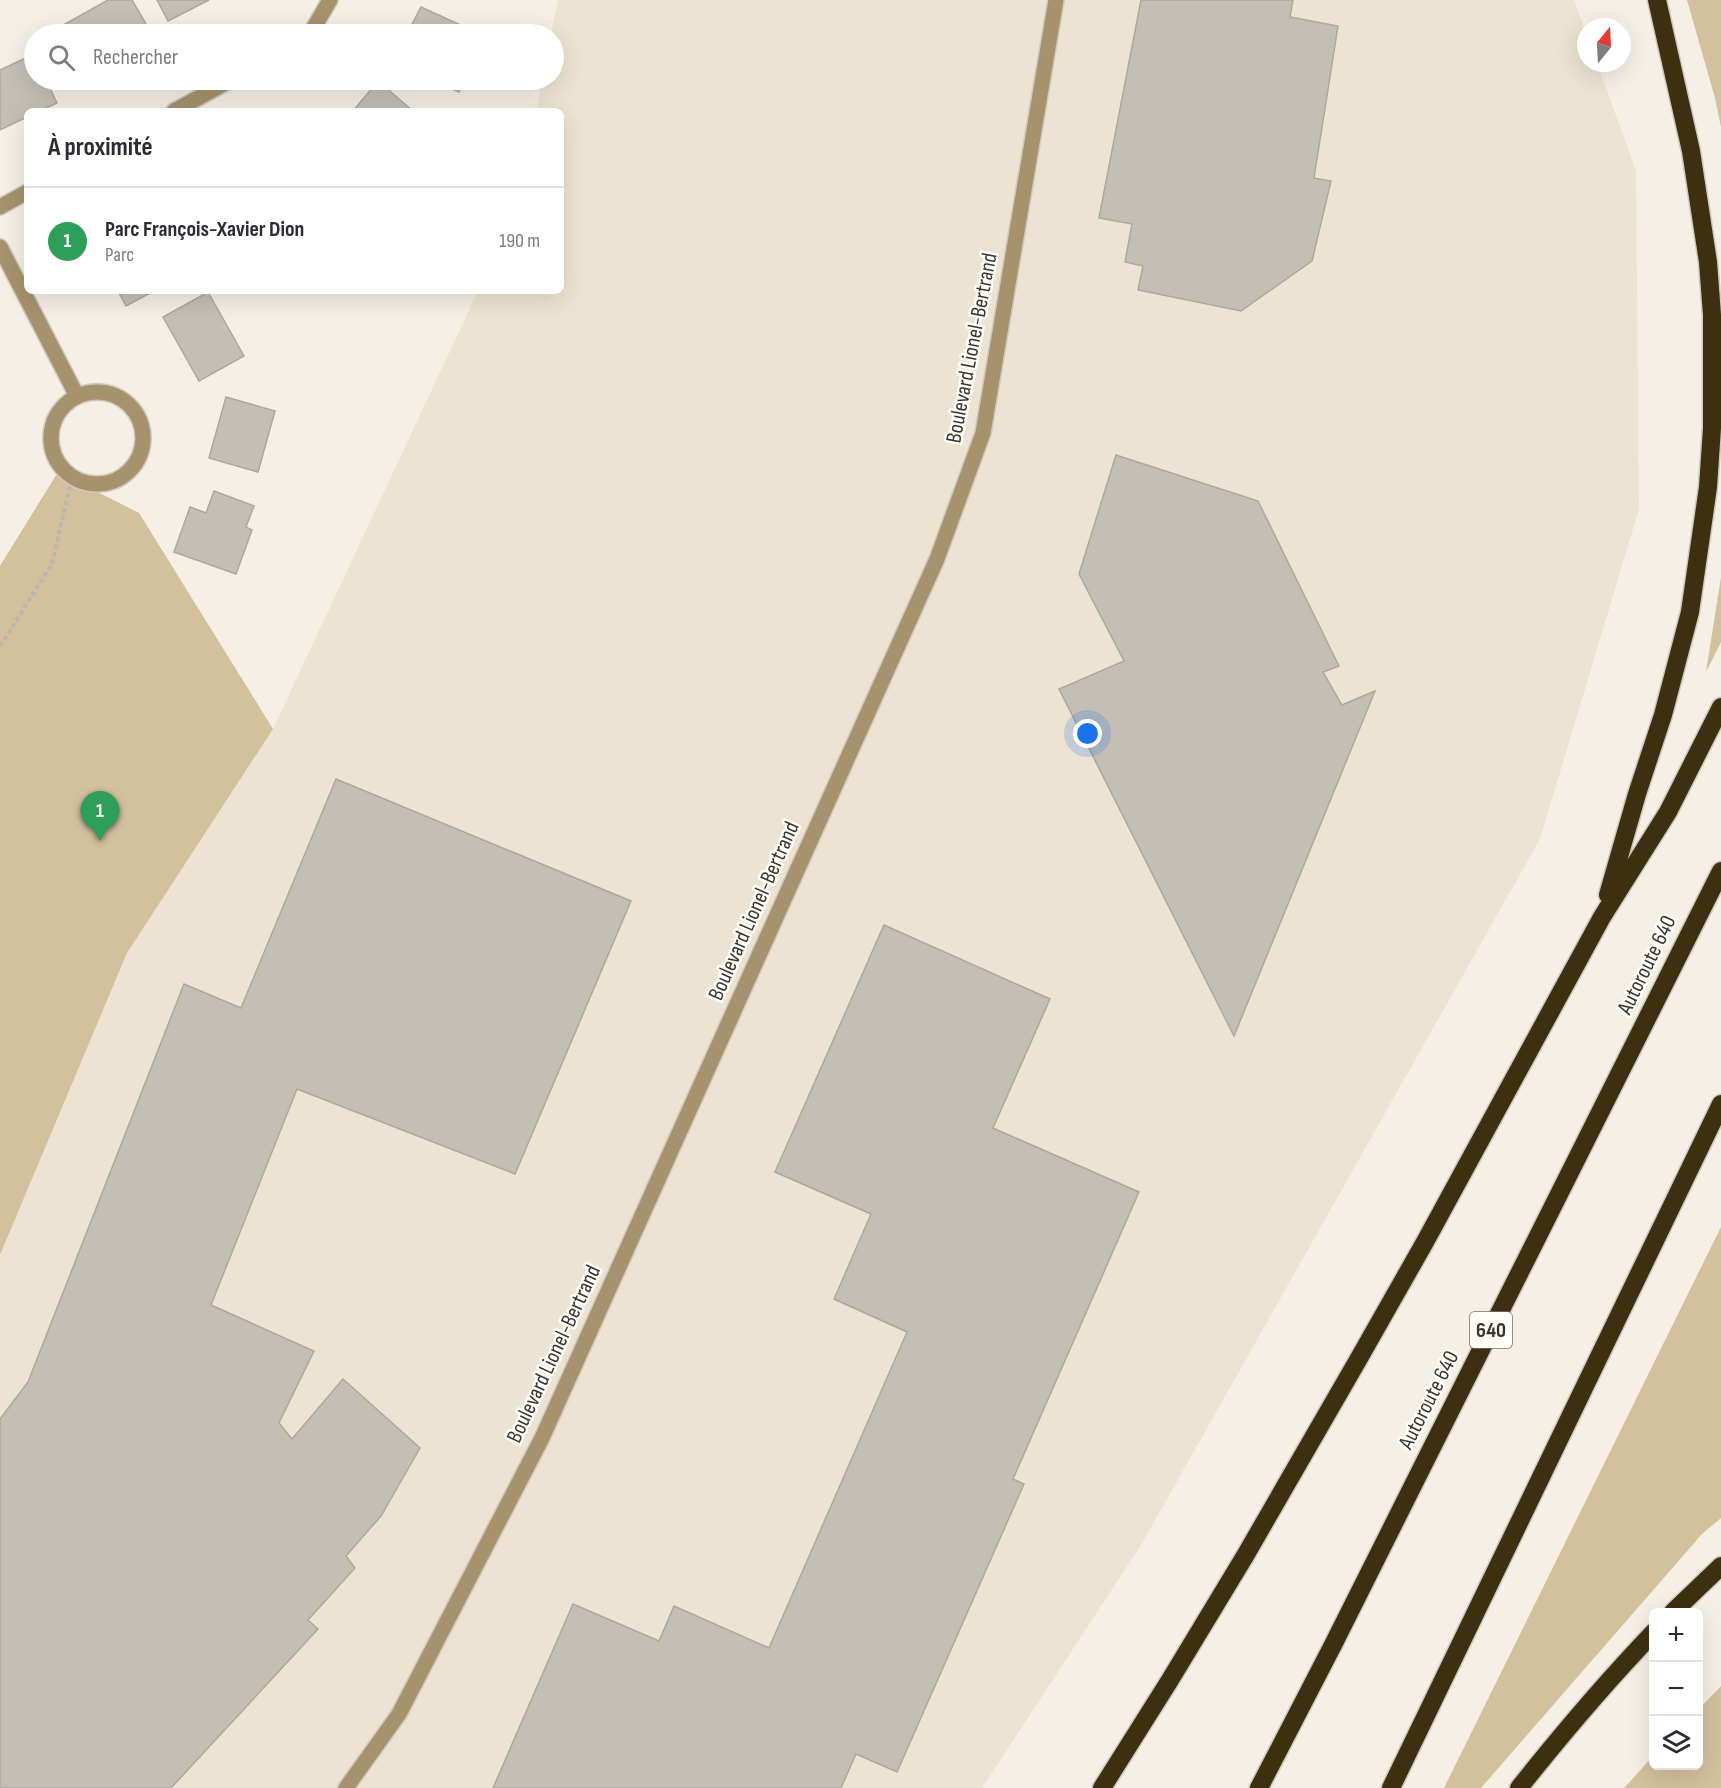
<!DOCTYPE html>
<html lang="fr">
<meta charset="utf-8">
<style>
body{margin:0;font-family:"Sofia Sans Condensed",sans-serif;background:#f7f7f7;color:#2b2b33}
.controls{position:absolute;right:18px;bottom:18px;display:grid;overflow:hidden;border-radius:9px;box-shadow:0 6px 24px #0002}
.controls button{width:54px;height:54px;display:grid;place-items:center;padding:0;border:0;border-bottom:2px solid #e1e1e2;background:#fff;color:#2b2b33;font:30px sans-serif}
.compass{position:absolute;left:1577px;top:18px;width:54px;height:54px;border-radius:50%;background:#fff;box-shadow:0 6px 24px #0002;rotate:18deg}
.you{position:absolute;left:1088px;top:734px;width:21px;height:21px;margin:-15px;border:4px solid #fff;border-radius:50%;background:#1a73e8;box-shadow:0 0 0 9px #1a73e833}
.badge{display:grid;place-items:center;width:39px;height:39px;border-radius:50%;background:#db2777;color:#fff;font-size:20px;font-weight:700}
.pin{position:absolute;translate:-50% -50px;filter:drop-shadow(0 2px 3px #0008)}
.pin::after{content:'';position:absolute;top:32px;width:21px;height:18px;background:inherit;clip-path:polygon(0 0,100% 0,50% 100%)}
.list{margin:0;padding:0;list-style:none}
h2{display:flex;justify-content:space-between;align-items:center;height:78px;margin:0;padding:0 24px;font-size:26px}
h2 small{font-size:20px;font-weight:400;color:#7c7c81}
.list li{display:grid;grid-template-columns:39px 1fr auto;gap:18px;align-items:center;box-sizing:border-box;height:108px;padding:0 24px;border-top:2px solid #e1e1e2}
.list b{display:block;font-size:22px;white-space:nowrap}
.list p{margin:0;font-size:20px;white-space:nowrap;color:#7c7c81}
.list em{font-size:20px;font-style:normal;color:#7c7c81}
.icon{flex:none;width:33px;height:33px;fill:none;stroke:currentColor;stroke-width:2;stroke-linecap:round;stroke-linejoin:round}
.map{position:relative;flex:none;width:1721px;height:1788px;overflow:hidden}
.search{position:absolute;background:#fff;box-shadow:0 6px 24px #0002;left:24px;top:24px;width:540px;height:66px;display:flex;align-items:center;gap:15px;box-sizing:border-box;padding:0 21px;border-radius:33px;color:#7c7c81;font-size:22px}
.panel{position:absolute;background:#fff;box-shadow:0 6px 24px #0002;left:24px;top:108px;width:540px;height:186px;border-radius:9px}
.map>svg:first-child{display:block}
.built{fill:#ede3d2}
.green{fill:#d3c09d}
.building{fill:#c4bfb5;stroke:#ada89e;stroke-width:1.5}
.lines{fill:none;stroke-linecap:round;stroke-linejoin:round}
.minor-casing{stroke:#cfcac1;stroke-width:18}
.highway-casing{stroke:#cfcac1;stroke-width:21}
.path{stroke:#bbb6ae;stroke-width:4;stroke-dasharray:4.5 3;stroke-linecap:butt}
.minor{stroke:#a6926d;stroke-width:15}
.highway{stroke:#3f2f11;stroke-width:18}
.labels{text-anchor:middle;dominant-baseline:central;stroke-width:5;stroke-linejoin:round;paint-order:stroke}
.shield{fill:#fffdf8;stroke:#73716d;stroke-width:1.5}
.shield-label{font-size:21px;font-weight:bold;fill:#373531}
.street-label{font-size:22px;fill:#373531;stroke:#fffdf8}
</style>
<div class="map">
<svg width="1721" height="1788" viewBox="0 0 1721 1788">
<rect width="100%" height="100%" fill="#f5efe5"/>
<path class="built" d="M558,0H1574L1586,33V63H1597L1636,171L1639,509L1540,839L1141,1545L982,1788H0V1255L127,953L273,729L478,291H561V111H536L542,80H554V34H551Z"/>
<path class="green" d="M1687,0H1721V127L1715,98Z
M58,472L139,513L273,729L127,953L0,1255V566Z
M1721,577V642L1706,672Z
M1721,1227V1518L1702,1534L1481,1788H1444Z
M1721,1686V1788H1624L1653,1756L1654,1766H1698L1699,1709Z"/>
<path class="building" d="M108,0H132L152,34H71L65,24Z
M157,0H209L168,21Z
M1141,0H1293L1290,17L1338,26L1314,178L1331,181L1312,261L1241,311L1138,290L1143,266L1125,262L1132,224L1099,218Z
M421,7L480,34H407Z
M34,54V80H46L57,103L40,111H27V117L0,130V70Z
M432,80H465L459,92Z
M378,81L413,111H353Z
M118,291H154L126,306Z
M208,292L244,356L199,381L163,317Z
M226,397L275,411L258,472L209,458Z
M1116,455L1258,501L1339,666L1323,672L1342,705L1375,691L1234,1036L1059,689L1124,661L1079,574Z
M214,491L254,506L246,527L252,530L236,574L174,552L190,507L206,513Z
M336,779L631,901L515,1174L297,1089L211,1305L314,1351L279,1423L292,1439L343,1379L420,1448L381,1516L346,1556L355,1568L308,1620L318,1629L171,1788H0V1419L28,1382L184,984L241,1008Z
M884,925L1050,999L993,1128L1139,1192L1013,1479L1024,1484L897,1772L856,1754L841,1788H493L573,1604L659,1641L674,1606L769,1648L907,1332L834,1299L871,1214L775,1172Z"/>
<g class="lines">
<g class="minor-casing">
<path id="minor" d="M310,34L330,0
M174,111L231,80
M0,207L27,192
M0,247L77,396
M51 438a46 46 0 1 1 92 0a46 46 0 1 1-92 0Z
M346,1788L399,1714L542,1438L937,559L983,433L1056,0"/>
</g>
<g class="highway-casing">
<path id="highway" d="M1608,895L1637,794L1663,715L1690,612L1708,487L1712,428V315L1708,262L1691,151L1657,0
M1673,1612L1721,1566
M1102,1788L1170,1680L1245,1556L1358,1360L1425,1242L1602,917L1668,812L1721,707
M1259,1788L1334,1643L1721,871
M1391,1788L1721,1104
M1519,1788C1562,1734 1606,1682 1654,1632"/>
</g>
<path class="path" d="M0,646L52,564L72,477"/>
<use href="#minor" class="minor"/>
<use href="#highway" class="highway"/>
</g>
<g class="labels">
<rect class="shield" x="1470" y="1312" width="42" height="36" rx="4.5"/>
<g class="shield-label">
<text x="1491" y="1330">640</text>
</g>
<g class="street-label">
<text transform="translate(972 348) rotate(-79)">Boulevard Lionel-Bertrand</text>
<text transform="translate(754 911) rotate(-66)">Boulevard Lionel-Bertrand</text>
<text transform="translate(1647 965) rotate(-64)">Autoroute 640</text>
<text transform="translate(554 1354) rotate(-65)">Boulevard Lionel-Bertrand</text>
<text transform="translate(1429 1400) rotate(-63)">Autoroute 640</text>
</g>
</g>
</svg>
<div class="controls">
<button>+</button>
<button>−</button>
<button><svg class="icon" aria-label="layers" viewBox="0 0 24 24"><path d="M12 4l9 5-9 5-9-5zM3 14l9 5 9-5"/></svg></button>
</div>
<svg class="compass" viewBox="-18 -18 36 36"><path d="M0-13l5 13h-10z" fill="#e53935"/><path d="M0 13l5-13h-10z" fill="#7c7c81"/></svg>
<div class="you"></div>
<div class="pin badge" style="left:100px;top:841px;background:#2e9e5b">1</div>
<div class="search"><svg class="icon" aria-label="search" viewBox="0 0 24 24"><circle cx="10" cy="10" r="6"/><path d="M15 15l6 6"/></svg>Rechercher</div>
<section class="panel">
<h2>À proximité<small></small></h2>
<ul class="list">
<li><span class="badge" style="background:#2e9e5b">1</span><div><b>Parc François-Xavier Dion</b><p>Parc</p></div><em>190 m</em></li>
</ul>
</section>
</div>
